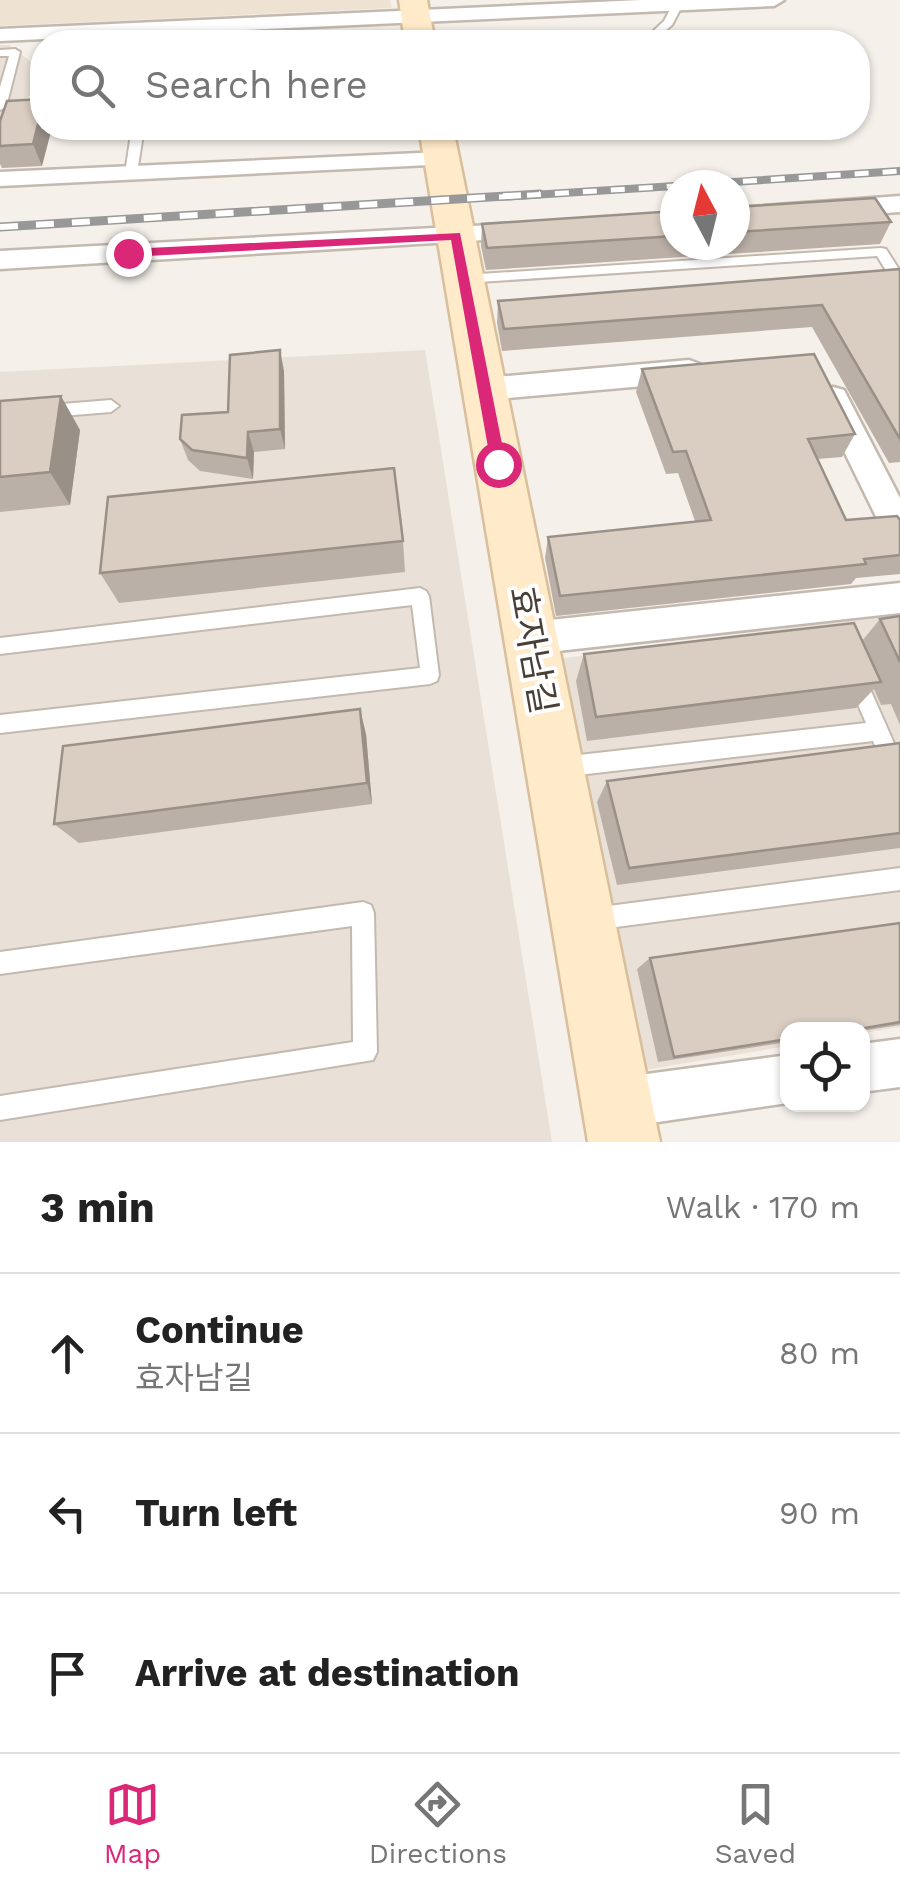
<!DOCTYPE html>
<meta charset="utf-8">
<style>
body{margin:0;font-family:"Work Sans","Noto Sans KR",sans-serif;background:#f2f2f2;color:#222}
.controls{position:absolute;right:30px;bottom:30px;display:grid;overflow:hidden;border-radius:20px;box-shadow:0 2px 8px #0004}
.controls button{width:90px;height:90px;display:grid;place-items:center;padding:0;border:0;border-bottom:2px solid #e0e0e0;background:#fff;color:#222;font:50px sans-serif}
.compass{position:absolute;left:660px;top:170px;width:90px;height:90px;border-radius:50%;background:#fff;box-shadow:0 2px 8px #0004;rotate:353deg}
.stop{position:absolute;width:30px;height:30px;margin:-22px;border:8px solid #db2777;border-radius:50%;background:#fff}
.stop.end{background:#db2777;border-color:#fff;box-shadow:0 2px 10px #0008}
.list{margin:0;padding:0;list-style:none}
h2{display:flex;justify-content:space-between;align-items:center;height:130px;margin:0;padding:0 40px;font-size:42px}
h2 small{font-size:32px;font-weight:400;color:#767676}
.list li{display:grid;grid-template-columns:65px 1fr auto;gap:30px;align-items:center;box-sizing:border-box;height:160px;padding:0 40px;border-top:2px solid #e0e0e0}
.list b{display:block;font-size:38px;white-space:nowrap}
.list p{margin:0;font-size:32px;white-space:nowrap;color:#767676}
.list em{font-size:32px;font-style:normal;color:#767676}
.icon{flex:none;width:55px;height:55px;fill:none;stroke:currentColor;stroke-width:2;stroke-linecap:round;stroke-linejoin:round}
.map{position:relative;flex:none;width:900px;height:1142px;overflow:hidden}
.search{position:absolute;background:#fff;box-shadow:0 2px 8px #0004;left:30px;right:30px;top:30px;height:110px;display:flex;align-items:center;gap:25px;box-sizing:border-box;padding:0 35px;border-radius:40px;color:#767676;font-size:38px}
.sheet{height:610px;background:#fff}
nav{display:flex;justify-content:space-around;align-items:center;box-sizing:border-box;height:140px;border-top:2px solid #e0e0e0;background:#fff;font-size:28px;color:#767676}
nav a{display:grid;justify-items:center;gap:5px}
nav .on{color:#db2777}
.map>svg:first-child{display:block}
.residential{fill:#e9e1d7}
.education{fill:#eee2d3}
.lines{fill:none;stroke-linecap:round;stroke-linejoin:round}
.lane-casing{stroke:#c3b9af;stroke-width:4}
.street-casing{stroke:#c3b9af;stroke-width:5}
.secondary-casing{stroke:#d8bf9b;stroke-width:5}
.lane{fill:#fff;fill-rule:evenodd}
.street{fill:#fff;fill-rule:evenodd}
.secondary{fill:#ffeac9;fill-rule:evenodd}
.rail-far1-casing{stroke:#989898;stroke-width:8}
.rail-casing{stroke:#989898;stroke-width:9}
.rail-far1{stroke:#fff;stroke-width:5;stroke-dasharray:14;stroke-linecap:butt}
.rail{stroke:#fff;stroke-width:6;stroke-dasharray:18;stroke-linecap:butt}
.wall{fill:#bbb0a7}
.shaded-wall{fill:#999088}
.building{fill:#dacdc2;stroke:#999088;stroke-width:2.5}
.route{fill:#db2777}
.labels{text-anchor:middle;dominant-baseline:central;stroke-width:8;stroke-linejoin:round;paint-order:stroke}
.street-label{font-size:35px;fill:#493f37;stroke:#fff}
</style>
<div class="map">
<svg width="900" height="1142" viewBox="0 0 900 1142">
<rect width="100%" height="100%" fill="#f5f0e9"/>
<path class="residential" d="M0,45H9L42,70V83L0,125Z
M425,350L552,1142H0V372Z
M900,613V1027L863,1033L862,1030H788L787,1046L645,1070L558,659Z"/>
<path class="education" d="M0,0H390L392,8L0,26Z"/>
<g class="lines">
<g class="lane-casing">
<path id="lane" d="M674,2L683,4L672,25L658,37L660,42H650L648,36L664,21Z
M15,49L20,52L6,107L0,110V87L9,56H0V50Z
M132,128H144L137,173L131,177L125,173Z
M881,248L886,249L900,271V286L895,285L877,256L464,283L457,279L464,275Z
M111,400L119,406L111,412L0,421V409Z
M420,588L426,591L429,596L439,675L437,681L430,684L0,733V715L420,668L412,605L0,654V638Z
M856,670L863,673L900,757V790L893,787L873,741L561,777L554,774L551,767L554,760L561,757L866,723L847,679L849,673Z
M900,868V890L593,930L585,927L582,919L585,911L593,908Z
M363,902L371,905L374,913L377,1052L373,1060L0,1120V1096L353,1042L352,926L0,974V952Z"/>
</g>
<g class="street-casing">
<path id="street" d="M641,0H784L774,6L0,41V29Z
M441,152L453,159L450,164L0,186V172Z
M900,196V212L735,224V208Z
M528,223L537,225L541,231L537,237L0,269V251Z
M689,360L700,364L704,371L700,378L689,382L484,400L473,397L469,389L473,381L484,378Z
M833,387L844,390L900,498V545L888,541L818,398L822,390Z
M900,583V613L531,654L518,649L513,638L518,627L531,622Z
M900,1039V1087L862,1092V1044Z
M788,1055V1103L617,1128L600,1120L592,1103L600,1086L617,1078Z"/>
</g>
<g class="secondary-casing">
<path id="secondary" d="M399,0H427L435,42H405Z
M419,128H453L660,1142H588Z"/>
</g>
<use href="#lane" class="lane"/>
<use href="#street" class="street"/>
<use href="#secondary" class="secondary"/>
<g class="rail-far1-casing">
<path id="rail-far1" d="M687,185L900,171
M499,197L675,186"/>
</g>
<g class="rail-casing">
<path id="rail" d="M0,227L540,194"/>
</g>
<use href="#rail-far1" class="rail-far1"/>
<use href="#rail" class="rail"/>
</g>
<path class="wall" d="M42,99V166L2,168L0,164V121Z
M735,207L891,222L880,244L486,270L481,246L482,224L675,211V245H735Z
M900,269V462L889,463L812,327L502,351L497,323L498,301Z
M642,369L855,434L842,457L817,459L846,520H900V574L856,578L851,584L556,616L545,558L548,537L695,521L678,473L666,474L636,392Z
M284,371L285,449L254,452L253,479L200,471L188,460L180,439L228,412Z
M0,401L80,430L70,505L0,512Z
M403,541L405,572L119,603L100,573Z
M900,616V725L891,704L881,705L874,689L856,708L587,741L576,681L584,654L862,641L880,619Z
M366,734L372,804L79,843L54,824Z
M900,743V848L617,885L597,802L607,781Z
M900,923V1025L862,1031V1030H788V1042L658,1062L637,969L650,958Z"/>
<path class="shaded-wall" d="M42,108V128H52L42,166L33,144Z
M280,350L284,371L285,449L280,429Z
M61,396L80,430L70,505L50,472Z
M248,432L254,452L253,479L247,458Z
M360,709L366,734L372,804L367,783Z"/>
<path class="building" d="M42,99V108L33,144L0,146V121L7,101Z
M875,198L891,222L735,232V207Z
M675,211V236L487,248L482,224Z
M900,269V439L822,305L504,329L498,301Z
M280,350V429L248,432L247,458L192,450L180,439L182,415L228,412L230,355Z
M814,354L855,434L808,439L846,520L897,516L900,520V555L864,559L866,564L560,596L548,537L711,520L686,451L673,452L642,369Z
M61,396L50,472L0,477V401Z
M394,468L403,541L100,573L108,497Z
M900,616V662L880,619Z
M854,623L881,682L596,717L584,654Z
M360,709L367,783L54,824L63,746Z
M900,743V833L629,868L607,781Z
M900,923V1022L853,1030H788V1039L674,1057L650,958Z"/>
<path class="route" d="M460,233L506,464L498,469L491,464L451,240L128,257L122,253L128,249Z"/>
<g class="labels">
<g class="street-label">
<text transform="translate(533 650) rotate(80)">효자남길</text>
</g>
</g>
</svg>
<div class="controls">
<button><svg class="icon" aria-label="locate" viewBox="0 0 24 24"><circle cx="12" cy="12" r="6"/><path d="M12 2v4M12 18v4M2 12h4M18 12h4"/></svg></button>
</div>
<svg class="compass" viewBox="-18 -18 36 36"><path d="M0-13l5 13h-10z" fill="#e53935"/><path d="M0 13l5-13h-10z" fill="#767676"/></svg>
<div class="stop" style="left:498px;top:464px"></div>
<div class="stop end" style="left:128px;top:253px"></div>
<div class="search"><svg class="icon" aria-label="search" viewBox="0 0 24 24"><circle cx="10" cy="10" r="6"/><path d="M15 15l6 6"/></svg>Search here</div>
</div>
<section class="sheet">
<h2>3 min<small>Walk · 170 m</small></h2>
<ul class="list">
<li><svg class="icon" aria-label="ahead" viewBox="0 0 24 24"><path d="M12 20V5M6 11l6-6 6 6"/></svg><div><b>Continue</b><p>효자남길</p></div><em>80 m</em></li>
<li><svg class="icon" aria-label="left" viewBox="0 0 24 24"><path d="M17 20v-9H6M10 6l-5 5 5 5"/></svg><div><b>Turn left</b></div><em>90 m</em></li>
<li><svg class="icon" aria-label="arrive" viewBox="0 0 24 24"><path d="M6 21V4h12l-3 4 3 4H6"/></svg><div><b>Arrive at destination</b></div></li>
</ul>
</section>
<nav>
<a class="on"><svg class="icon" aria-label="map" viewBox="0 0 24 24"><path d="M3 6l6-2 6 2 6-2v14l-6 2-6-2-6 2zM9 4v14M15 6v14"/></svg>Map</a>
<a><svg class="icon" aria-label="directions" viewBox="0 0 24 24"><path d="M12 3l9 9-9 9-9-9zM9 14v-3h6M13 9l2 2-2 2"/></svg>Directions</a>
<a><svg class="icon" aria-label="saved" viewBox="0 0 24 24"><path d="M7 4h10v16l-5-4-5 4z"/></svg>Saved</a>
</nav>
